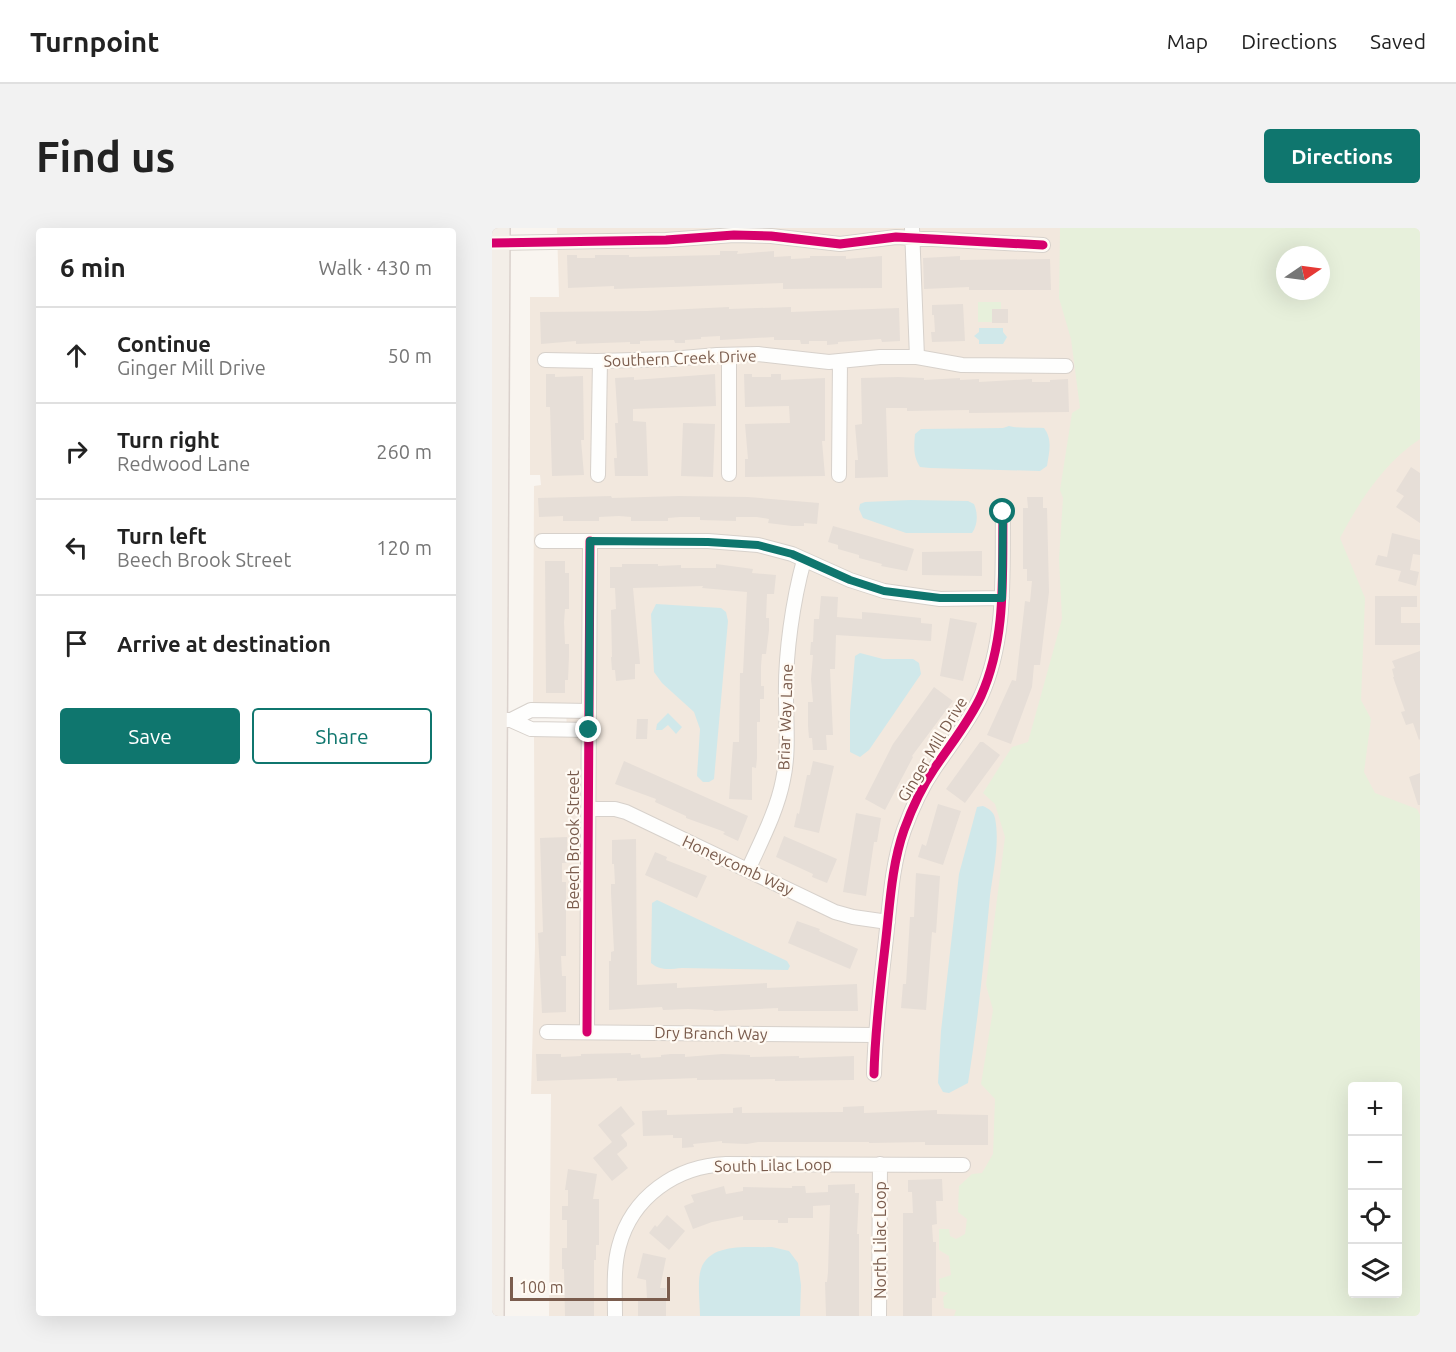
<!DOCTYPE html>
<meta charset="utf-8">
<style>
body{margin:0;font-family:Ubuntu,sans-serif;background:#f2f2f2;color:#222}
.controls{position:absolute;right:18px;bottom:18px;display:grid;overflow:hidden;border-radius:6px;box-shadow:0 6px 24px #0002}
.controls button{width:54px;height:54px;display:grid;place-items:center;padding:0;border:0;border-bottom:2px solid #e0e0e0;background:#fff;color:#222;font:30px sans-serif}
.compass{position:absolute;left:784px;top:18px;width:54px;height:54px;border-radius:50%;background:#fff;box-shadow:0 6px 24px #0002;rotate:77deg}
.scale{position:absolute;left:18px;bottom:15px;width:160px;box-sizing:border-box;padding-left:6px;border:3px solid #7a5c4d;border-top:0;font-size:16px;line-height:21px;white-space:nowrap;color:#7a5c4d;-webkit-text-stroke:4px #fffaf3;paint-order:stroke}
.stop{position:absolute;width:18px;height:18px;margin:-14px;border:4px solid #0f766e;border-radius:50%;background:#fff}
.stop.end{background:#0f766e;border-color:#fff;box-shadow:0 2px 6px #0008}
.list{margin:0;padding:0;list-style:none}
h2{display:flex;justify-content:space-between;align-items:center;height:78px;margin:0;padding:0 24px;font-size:26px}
h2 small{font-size:20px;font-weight:400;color:#767676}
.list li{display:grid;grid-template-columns:39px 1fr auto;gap:18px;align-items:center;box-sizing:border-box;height:96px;padding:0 24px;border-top:2px solid #e0e0e0}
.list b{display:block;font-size:22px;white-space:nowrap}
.list p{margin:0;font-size:20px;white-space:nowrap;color:#767676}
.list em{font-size:20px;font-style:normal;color:#767676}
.actions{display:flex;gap:12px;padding:18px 24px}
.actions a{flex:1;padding:14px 0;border:2px solid #0f766e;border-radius:6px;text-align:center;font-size:21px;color:#0f766e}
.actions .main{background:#0f766e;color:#fff}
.icon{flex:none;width:33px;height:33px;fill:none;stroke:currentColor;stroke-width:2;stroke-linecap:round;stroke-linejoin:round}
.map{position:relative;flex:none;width:928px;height:1088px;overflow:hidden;border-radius:6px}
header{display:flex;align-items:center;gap:36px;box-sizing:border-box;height:84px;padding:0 30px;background:#fff;border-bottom:2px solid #e0e0e0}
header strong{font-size:28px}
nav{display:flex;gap:33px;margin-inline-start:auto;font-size:21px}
.intro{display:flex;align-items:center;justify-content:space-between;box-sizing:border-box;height:144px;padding:0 36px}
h1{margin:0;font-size:42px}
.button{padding:15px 27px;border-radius:6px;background:#0f766e;color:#fff;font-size:21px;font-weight:700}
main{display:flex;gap:36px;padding:0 36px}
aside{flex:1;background:#fff;border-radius:6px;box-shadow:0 6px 24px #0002}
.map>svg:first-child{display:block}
.residential{fill:#f2e8de;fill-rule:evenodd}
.green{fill:#e7f0db;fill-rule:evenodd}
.water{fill:#d0e8ea}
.building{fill:#e6ded7}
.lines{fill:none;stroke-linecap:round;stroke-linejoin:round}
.minor-casing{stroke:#d7d1cb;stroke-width:16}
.primary-casing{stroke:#dad1cc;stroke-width:24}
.minor{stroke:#fefefd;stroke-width:14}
.primary{stroke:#f3eee8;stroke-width:21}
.cycleway-casing{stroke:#fffaf3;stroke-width:13}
.cycleway{stroke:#d6006c;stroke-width:9}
.route{stroke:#0f766e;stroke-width:8}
.labels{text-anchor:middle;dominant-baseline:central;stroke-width:4.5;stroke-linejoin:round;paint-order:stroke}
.street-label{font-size:16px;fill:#7a5c4d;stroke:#fffaf3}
</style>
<header>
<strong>Turnpoint</strong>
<nav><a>Map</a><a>Directions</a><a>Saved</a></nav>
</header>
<div class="intro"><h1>Find us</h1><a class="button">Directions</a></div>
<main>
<aside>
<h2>6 min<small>Walk · 430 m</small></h2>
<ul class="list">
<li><svg class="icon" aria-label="ahead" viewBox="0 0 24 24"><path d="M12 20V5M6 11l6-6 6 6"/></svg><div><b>Continue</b><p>Ginger Mill Drive</p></div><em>50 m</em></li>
<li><svg class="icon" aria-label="right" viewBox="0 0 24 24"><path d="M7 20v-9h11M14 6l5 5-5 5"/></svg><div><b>Turn right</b><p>Redwood Lane</p></div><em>260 m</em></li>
<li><svg class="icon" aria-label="left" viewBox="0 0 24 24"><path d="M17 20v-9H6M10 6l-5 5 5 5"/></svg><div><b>Turn left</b><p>Beech Brook Street</p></div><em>120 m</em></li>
<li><svg class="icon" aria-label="arrive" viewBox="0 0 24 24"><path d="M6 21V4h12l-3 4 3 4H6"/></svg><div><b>Arrive at destination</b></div></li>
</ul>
<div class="actions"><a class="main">Save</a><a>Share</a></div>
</aside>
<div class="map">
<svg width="928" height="1088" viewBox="0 0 928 1088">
<rect width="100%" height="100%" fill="#f9f5f0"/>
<path class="residential" d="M65,0H928V1088H57L59,866H39L43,718L42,507L75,506L74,477L41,476L42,258L49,257L48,247H38V69H67ZM793,27H829V63H793ZM860,858H906V1066H860Z"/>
<path class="green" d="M568,0H928V211C892,235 868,272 848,310L873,370L869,472L879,491L872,544L883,565L925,581L928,587V1088H462L464,1082L452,1080L451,1069L456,1065L448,1063L447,1051L459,1047L457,1028L447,1022V1001H457L458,1008L464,1011L473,1006L475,991L466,984L467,958L480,946L490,945L501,926L503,871L489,856L501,782L494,757L513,609L503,576L491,565L520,519L536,514L570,391L567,331L571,270L568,262L580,185L588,180L579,111L567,70ZM793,27H829V63H793ZM906,858V1066H860V858Z
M486,74H509V81H500V94H486Z"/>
<path class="water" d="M487,100H511V104L515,109L511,116H487V112L482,108L487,104Z
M517,198C528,201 540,199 552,200C561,212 557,224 555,238L548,243L438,240L428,239C421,228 422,219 423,206L429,201L511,200Z
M419,272L476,273L482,276C486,285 486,297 480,305H414L371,290L367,281L368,276L373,274Z
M164,376L229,380L234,384L236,393L222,551L217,554H211L205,548L208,501L202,484L170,455L162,444L159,386Z
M368,425L391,431H421L427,435L429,446L377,522L368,529L358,524V484L363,428Z
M176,485L190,499L184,506L176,497L170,502H164L165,496Z
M491,578C497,581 501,583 503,590C508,615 501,644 498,668C492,731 486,793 476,855L457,865L451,864L446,855L449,803L467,646L485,579Z
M165,672L295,733L298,738L296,742L190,740C178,741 168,743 159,735L160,675Z
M280,1019L297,1023L306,1035L309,1057L308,1088H208C208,1076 205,1052 209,1041C218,1014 257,1020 280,1019Z"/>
<path class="building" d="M228,23H246L245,26L282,23V29L299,28V31L318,30V28H354V31L390,28V60L291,61V55L122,61V58L76,60L75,27H85V30H103V27H137V29L228,27Z
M468,28V32L558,31L559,62H477V59L432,61L431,30Z
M471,76L473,113L440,114L439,104H443L442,87H440V77Z
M237,79V81L299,79V84L407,80L408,113L390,114L389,111L346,114V116L335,117V113H317V116H309L308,112H282V109L228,112V108L209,109V111L193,112V115H183L182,112L148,113V116H138V114L84,116V113L49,116L48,84L155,83Z
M500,81H516V95H500Z
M54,146H63V149L91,148L92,212H89L92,247L60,248L58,179H54Z
M223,146L224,178L141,181V193L154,194L156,248H123L122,230H125L123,195H126L123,150L142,149V152Z
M252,146H260V149H279V146H289V152L333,150V213H330L333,248L253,249V231H256L253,196L298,195L297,178L253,179Z
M406,149L432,150V152L468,150V152L487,151V154L540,151V154H558V152L576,151L577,184L477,185V182L415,183V180H394L396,249L363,250V232H366L363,197L370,196L369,150Z
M191,195L223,196L221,249L189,248Z
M919,239L928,245V295L904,279L912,268L904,263Z
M119,268L120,270L187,268L256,269L327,275L325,296L312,295V298H300L276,295L277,291L265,289H244V293L208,292V289H188L176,290V293H139V289L127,288L107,289V293H71V288L47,289L46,270Z
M535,269H551V280H555L557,364L548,437H542L540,459L519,516L495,507L520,452L524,453L533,373L538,374L540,353H535V341H531V280H536Z
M341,298L422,321L415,343L389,338L390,336L367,330V327L346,321V317L336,314Z
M900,305L928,312V327L921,326L918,342L927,344L924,358L906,353L909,343L883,337L886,327L895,329Z
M490,323V348L430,347V324Z
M53,333H73V345H77V381H73L72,394L73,416H77V428L76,452H73V465H54Z
M130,336H166V338L189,337V340H224V336L261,341L260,345L284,347L282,366H275L274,390H277V402L274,426H270L269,438V458H272V471H268V494H265V530L264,540L260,539V572L237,571L241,514H247L248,445H251L255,364L210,360L211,358L141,360L148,436H143V451L124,453L123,442H120L119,429H120L119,382L124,381L123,360H118V339H130Z
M329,368L346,369L345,389L370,391V384L383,385L429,390V395L440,396L439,413L344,407L343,441H338L341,507H334L335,522H321L320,510H317L316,498V474H321L319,451L321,427H318L319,414H321L322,391H327Z
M883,368H925V379H909V395H928V417H883Z
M458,390L485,395L471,453L448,448Z
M928,423V511L927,512L921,495L914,497L909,484L913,483L901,449H902L900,441L903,440L900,433Z
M442,459L461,473L420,528L421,529L393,582L373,571L401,516Z
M145,491H156L155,511H144Z
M488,514H491L508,527L473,575L454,561Z
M132,533L256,588L246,613L231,606L233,604L194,590V588L163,574L164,571L123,556Z
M321,533L342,538L327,605L302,599L305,585L307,586L315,547H318Z
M928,545V577H926L917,549Z
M446,576L469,583L451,637L426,629L430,616L434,618Z
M364,585L389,590L385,614H382L374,668L351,664Z
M292,608L345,631L335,655L320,649L321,646L284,629Z
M75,609V635H70V654H74V728H69L70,748H74V784L50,785L46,705L51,704L48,610Z
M144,611L145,757L185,755V760L275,755V760L365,756L366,783H286V780L222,783L221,782L196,781L171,782L170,779L117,782V733H119V724L122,723L119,665V656H123L122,636H120V612Z
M163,624L175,629L174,632L215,648L205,670L153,647Z
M424,645L448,648L444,705L440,704L434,782L409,780L411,756H414L418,689H422Z
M305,693L328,701L327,703L366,721L358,741L296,715Z
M139,825V827L148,826L149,830L169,829V827L179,826H193V829L230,826L258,827V829L307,828V830L362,828V852L283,853V851L205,852V850L125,853V850L45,853L44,826H69V829L89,828V826Z
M129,878L143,896L129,907L135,915V918L125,926L136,940L120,953L101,930L120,914L106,897Z
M372,878V885L445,882V886L496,887V917H433V914L377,915V914H266L255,916L230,915V913L201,916L202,919L190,920V910H181V907L151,908L150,883L175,882V887L241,885V880L250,879V885L351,884V879Z
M76,941L105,946L101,971H107V1017H104V1032H102V1088H73L72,1041H70V1020H75V992H70V978H76V962H73Z
M450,951L451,973H444L445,996L440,997L441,1014H444V1070H440V1088H411V985H421L420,964H416V952Z
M363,956V965H367L365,1006H367V1088H334L333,1054H335L336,1044L338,977L321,978V990H296V995H286V992H251V988L220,994L201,1001L192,978L202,974L199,967L232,958L234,966L251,963V959L300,960V958H313L314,965L336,964V957Z
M175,987L193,1003L177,1022L157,1005L163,997L165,999Z
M151,1025L174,1030L168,1060H174V1088H146V1071H155L154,1052L145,1050Z"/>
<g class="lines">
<g class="minor-casing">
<path id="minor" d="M420,0L425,129
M0,15L174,12L242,7L279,8L348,16L404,9L551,17
M237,127V246
M53,132L105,133L179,131L225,127L266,126L337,134L388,129H425L470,137L574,138
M106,247L108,133
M347,247L348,133
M50,313H216L266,317L300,326L358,352L392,363L448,371L510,370
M0,492H19L39,482L97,483
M19,492L39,501L97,502
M96,581H123L134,584L343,684L361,689L396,694
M256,642C269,613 285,583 291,552C297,524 294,497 294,469C293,426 301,372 312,332
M55,804L383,807
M95,804L98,313
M382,846C383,800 389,755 394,710C398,674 400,636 412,602C420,580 429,560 442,541C458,517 477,494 489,468C515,410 510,345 511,284
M123,1088C123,1065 121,1040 127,1018C140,969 184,938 234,936L471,937
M387,1088L388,936"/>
</g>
<g class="primary-casing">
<path id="primary" d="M1,1088L7,0"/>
</g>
<use href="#minor" class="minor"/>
<use href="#primary" class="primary"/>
<g class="cycleway-casing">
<path id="cycleway" d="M0,15L174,12L242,7L279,8L348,16L404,9L551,17
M95,804L98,313
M382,846C383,800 389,755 394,710C398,674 400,636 412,602C420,580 429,560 442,541C458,517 477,494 489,468C515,410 510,345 511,284"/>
</g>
<use href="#cycleway" class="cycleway"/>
</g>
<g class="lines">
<path class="route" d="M97,502L98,313L216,314L266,317L300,326L358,352L392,363L448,370H510L511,284"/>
</g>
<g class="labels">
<g class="street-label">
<text transform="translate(188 130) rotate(-2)">Southern Creek Drive</text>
<text transform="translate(293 489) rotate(-88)">Briar Way Lane</text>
<text transform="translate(440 521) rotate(-59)">Ginger Mill Drive</text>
<text transform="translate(81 612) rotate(-90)">Beech Brook Street</text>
<text transform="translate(246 637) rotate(25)">Honeycomb Way</text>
<text transform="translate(219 805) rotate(1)">Dry Branch Way</text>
<text transform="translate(281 937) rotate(-1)">South Lilac Loop</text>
<text transform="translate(388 1012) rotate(-90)">North Lilac Loop</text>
</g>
</g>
</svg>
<div class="controls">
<button>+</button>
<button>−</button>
<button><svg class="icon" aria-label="locate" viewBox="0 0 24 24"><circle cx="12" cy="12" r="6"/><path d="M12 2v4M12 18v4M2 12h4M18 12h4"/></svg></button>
<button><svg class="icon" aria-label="layers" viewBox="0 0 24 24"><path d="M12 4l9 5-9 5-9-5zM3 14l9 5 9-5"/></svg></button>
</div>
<svg class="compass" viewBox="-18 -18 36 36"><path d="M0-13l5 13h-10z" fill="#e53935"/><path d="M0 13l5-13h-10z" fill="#767676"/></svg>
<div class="scale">100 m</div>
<div class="stop" style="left:511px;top:284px"></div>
<div class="stop end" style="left:97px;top:502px"></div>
</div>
</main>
